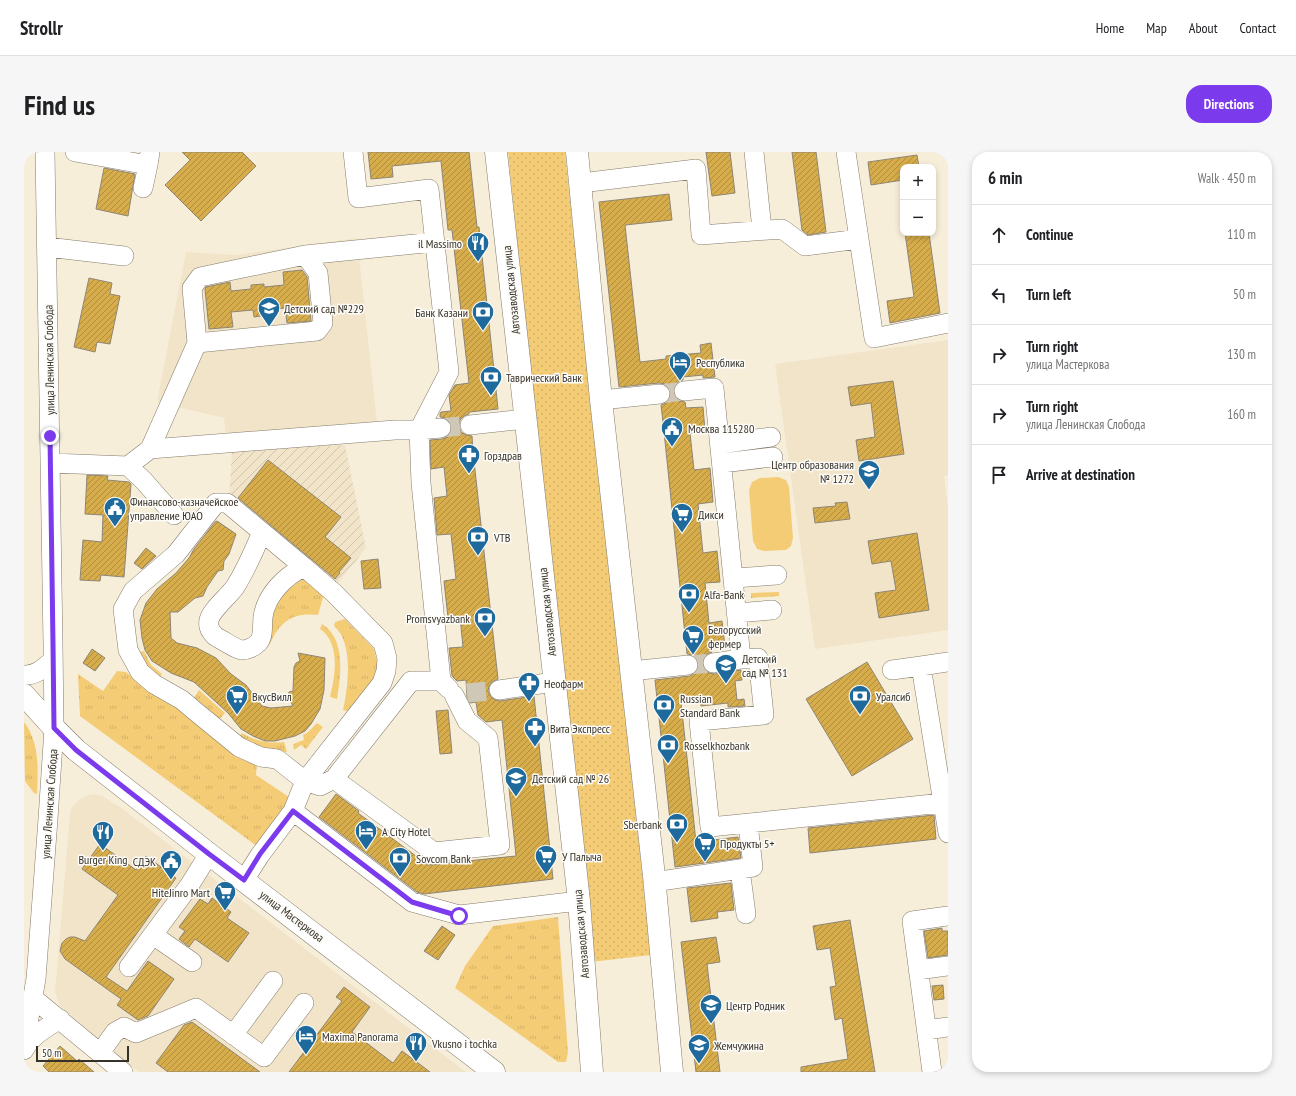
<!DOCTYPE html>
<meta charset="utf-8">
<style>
body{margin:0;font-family:"PT Sans Narrow",sans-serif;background:#f6f6f6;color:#202124}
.controls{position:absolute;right:12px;top:12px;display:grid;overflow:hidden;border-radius:8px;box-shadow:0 2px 6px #0003}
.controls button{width:36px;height:36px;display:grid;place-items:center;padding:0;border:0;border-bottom:1px solid #e0e0e0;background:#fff;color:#202124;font:20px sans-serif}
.scale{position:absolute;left:12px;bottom:10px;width:93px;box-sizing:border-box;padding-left:4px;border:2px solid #36322a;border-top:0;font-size:11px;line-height:14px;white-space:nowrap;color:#36322a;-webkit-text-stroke:3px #fdfcf8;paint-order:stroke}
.stop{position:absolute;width:12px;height:12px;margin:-9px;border:3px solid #7c3aed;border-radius:50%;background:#fff}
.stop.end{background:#7c3aed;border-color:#fff;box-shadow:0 1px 4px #0008}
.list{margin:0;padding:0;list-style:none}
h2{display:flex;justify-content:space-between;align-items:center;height:52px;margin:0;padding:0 16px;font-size:17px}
h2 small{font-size:13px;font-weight:400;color:#757577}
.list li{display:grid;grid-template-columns:26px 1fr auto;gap:12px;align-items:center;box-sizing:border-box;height:60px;padding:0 16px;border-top:1px solid #e0e0e0}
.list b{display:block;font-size:15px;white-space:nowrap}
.list p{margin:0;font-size:13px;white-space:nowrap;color:#757577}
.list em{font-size:13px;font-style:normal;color:#757577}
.icon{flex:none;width:22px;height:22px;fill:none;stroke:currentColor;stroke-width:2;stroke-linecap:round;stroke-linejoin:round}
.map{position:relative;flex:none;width:924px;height:920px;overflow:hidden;border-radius:16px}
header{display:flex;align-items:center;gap:24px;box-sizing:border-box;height:56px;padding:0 20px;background:#fff;border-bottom:1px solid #e0e0e0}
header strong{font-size:19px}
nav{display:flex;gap:22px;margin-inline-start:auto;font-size:14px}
.intro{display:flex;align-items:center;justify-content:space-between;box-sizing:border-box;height:96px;padding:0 24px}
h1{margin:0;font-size:28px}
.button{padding:10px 18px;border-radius:16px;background:#7c3aed;color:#fff;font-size:14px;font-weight:700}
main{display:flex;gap:24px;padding:0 24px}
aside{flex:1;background:#fff;border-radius:16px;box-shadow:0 2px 6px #0003}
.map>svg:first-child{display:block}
.built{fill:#f1e4c9}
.industrial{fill:url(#industrial-furrows)}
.grass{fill:url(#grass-tufts)}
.park{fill:url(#park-dots)}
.pitch{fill:#f4cc76}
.building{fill:url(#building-hatch);stroke:#8e8674}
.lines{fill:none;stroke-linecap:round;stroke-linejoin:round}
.minor-tunnel{stroke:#d0c8b7;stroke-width:19;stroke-dasharray:19 10;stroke-linecap:butt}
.minor-casing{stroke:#847b6a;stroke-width:20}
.major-casing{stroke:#847b6a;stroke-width:23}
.minor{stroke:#fff;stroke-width:19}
.major{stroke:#fff;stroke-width:22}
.route{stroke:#7c3aed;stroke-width:5}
.labels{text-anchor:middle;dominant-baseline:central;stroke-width:3;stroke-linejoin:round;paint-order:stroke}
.poi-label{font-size:12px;fill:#36322a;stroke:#fdfcf8;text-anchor:start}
.street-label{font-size:12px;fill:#36322a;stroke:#fdfcf8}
</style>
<header>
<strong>Strollr</strong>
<nav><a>Home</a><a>Map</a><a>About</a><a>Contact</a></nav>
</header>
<div class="intro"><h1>Find us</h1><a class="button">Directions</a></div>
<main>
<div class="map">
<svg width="924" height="920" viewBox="0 0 924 920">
<defs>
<pattern id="industrial-furrows" width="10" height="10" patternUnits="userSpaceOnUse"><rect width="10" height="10" fill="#f1e4c9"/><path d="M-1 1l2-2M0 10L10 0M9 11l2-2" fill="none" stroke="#cfc4ad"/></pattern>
<pattern id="grass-tufts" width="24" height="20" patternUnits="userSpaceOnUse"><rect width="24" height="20" fill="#f4cc76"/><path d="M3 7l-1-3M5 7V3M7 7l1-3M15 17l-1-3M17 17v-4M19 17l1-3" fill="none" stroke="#d2b066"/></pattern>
<pattern id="park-dots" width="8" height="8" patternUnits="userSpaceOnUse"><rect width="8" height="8" fill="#f4cc76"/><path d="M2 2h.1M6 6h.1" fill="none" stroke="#d2b066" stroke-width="1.8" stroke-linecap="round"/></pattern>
<pattern id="building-hatch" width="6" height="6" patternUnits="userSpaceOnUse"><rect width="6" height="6" fill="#d7ac4a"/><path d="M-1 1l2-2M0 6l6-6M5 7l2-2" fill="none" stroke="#af8d3e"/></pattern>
</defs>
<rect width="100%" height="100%" fill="#f7eeda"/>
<path class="built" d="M333,86L353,271L202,286L200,266L133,250L162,100L212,103Z
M924,188V323L920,324L924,355V478L791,497L751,212Z
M69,642L78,644L96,655L442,920H115L42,862L35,852L31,840L46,662L48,655L55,648L62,644Z"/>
<path class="industrial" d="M321,293L342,396L311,435L205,347L208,300L252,294Z"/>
<path class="grass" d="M278,428H283L300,442L294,463C269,460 256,469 246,492C245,485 244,477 246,470C250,452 262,436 278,428Z
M755,440V444L727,446V441Z
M321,467L350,497L354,513L353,521L340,541L326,560L319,558C324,535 330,491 310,474L311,470Z
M298,472C322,487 317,523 313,547L306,545C311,525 317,491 296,477Z
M120,499L127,513L138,522L134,528L113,501Z
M93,519L102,520L131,544L153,556L216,606L226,611H233L232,623L268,647L234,695L56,564L54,522L79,539Z
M175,538L201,561L193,570L168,549Z
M0,570C16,591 14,617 13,642L10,641L1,629Z
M293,571L299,575L282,597L277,593L270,598L269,592L280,588L279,583L284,580Z
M218,581C232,589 245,592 260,590L263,600H252L212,587Z
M534,765L544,900L542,910H534L431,836L441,814L469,774Z"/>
<path class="park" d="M484,0H541L627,803L567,810Z"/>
<path class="pitch" d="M754,325L762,328L765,335L769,386L767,394L762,398L740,399L733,397L729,389L725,338L728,330L736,326Z"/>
<path class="building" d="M158,0H218L232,14L177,69L141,33L166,8Z
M344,0H445L453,75H455L474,257L445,260V262L440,264L436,268L435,274L437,280L442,283L448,284L449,300L474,527L468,530L465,534L464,539L467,545L471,548L476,549L510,544L529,727L400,742L393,740L295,665L312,642L335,659L334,661L404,713L492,704L478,568L462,570L454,563L452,550L446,551L443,545L442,528L433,529L428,524L425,496L439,495L436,465L424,466L420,429L432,427L427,382L413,383L410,346L423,344L420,315L407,317L406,288L418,287L424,285L427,281L428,275L426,270L422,266L416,265V262L417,260L427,259L425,243L431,233L445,231L428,78H424L417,9L368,14L369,25L347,27Z
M682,0H706L711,41L688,44Z
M768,0H792L802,80L784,83L778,78Z
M893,3L895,15H879V28L847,33L844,10Z
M80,16L111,22L104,64L72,57Z
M645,42L648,68L601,73L616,210L642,207V204L677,201L676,193L687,191L691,225L679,226V223L659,225V228L654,230L650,234L649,240L651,245L655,249L661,250L662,256L679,255L681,279L666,281L670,318L686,316L689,350L674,352L679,401L693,399L696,430L681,431L685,471L698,469L701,495L687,496L688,500L683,502L679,507L678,513L681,518L685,521L691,522L717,518L718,528L711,529L713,548L720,547L721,554L704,555V551L677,554L676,548L657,550L672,690L714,685L717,706L651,715L631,528L666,524L670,522L674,518L675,512L673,506L669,503L663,502L639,270L637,253L642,251L646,247L647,241L645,236L641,232L635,231L595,235L575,50Z
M881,81H905L916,161L866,171L863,149L890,145Z
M278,118L283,125L287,169L263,171L261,156L242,158L243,163L230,165L229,158L207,160L209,175L185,177L181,137L182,135L206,130L207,139L227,137V133L240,132V135L260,133L259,120Z
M65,126L88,131L86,142L96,144L86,192L73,190L71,200L50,195Z
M869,229L880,302L835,309L832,288L851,285L847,251L827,254L824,235Z
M244,308L317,365L301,385L327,406L315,420L316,421L311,427L214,346Z
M63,323L84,324L83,328L105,330L107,332L100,425L77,423L76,429L56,428L59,388L78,390L79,363L61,362Z
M823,350L826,367L791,371L789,356L812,354L811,351Z
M193,369L212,382L205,402L200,409L199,418L194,419L183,435L179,444L171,446L154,460H146L147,486L153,491L173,496L192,506L207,522L222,533L238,554L247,556L269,554L264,545L265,540L269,539L270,515L272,511L276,509L274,501L301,506L300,538L296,557L287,572L281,579L271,584L251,589H241L229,584L217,577L204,561L170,530L147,521L128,509L121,498L118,486L116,468L122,451L133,437L152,421L165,406L170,397L191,370Z
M893,381L905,458L855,466L851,441L872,438L867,409L848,412L844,389Z
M122,396L132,404L118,417L110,411Z
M354,407L357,436L340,437L337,409Z
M68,497L81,506L71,519L59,511Z
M843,510L889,587L828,624L782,547Z
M424,558L428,601L416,602L412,559Z
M910,663L912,687L786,701L784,676Z
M76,692L112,718L122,704L152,726L82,825L103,839L124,809L150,827L124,864L114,868L93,853L97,847L41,807L36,799L38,791L42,787L46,785H51L61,789L94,743L58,717Z
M707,731L710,758L693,760L694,766L667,770L663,736Z
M188,746L207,760L203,766L225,781L204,810L171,787L165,795L155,787L161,779L155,775L176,747L184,752Z
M826,768L851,920H777V915L824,907L818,866L811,868L806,835L812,834L806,796L793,798L789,774Z
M418,774L431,783L414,808L400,799Z
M918,776V779H924V803L904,806L900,779Z
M692,785L696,810L683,812L696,920H672L657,790Z
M919,833L920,847L910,848L908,834Z
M320,835L346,855L328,880L369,911L378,899L406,920H265L318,849L312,845Z
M168,870L236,920H144L132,911L160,873Z
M36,894L53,909L55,907L70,920H25L19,914Z"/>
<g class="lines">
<path class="minor-tunnel" d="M636,242L660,239
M417,276L446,273
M664,513L689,511
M443,541L475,538"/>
<g class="minor-casing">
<path id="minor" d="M51,0L124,13L126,0
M730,0L738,78
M822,0L835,87
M557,31L672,17L677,83L758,77L781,94L835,87L850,186L924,171
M119,36L124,13
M23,95L100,104
M281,103L411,90
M660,239L690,236L717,507L689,511
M577,248L636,242
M446,273L501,267
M417,276L395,278L397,331L417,529
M696,292L747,285
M126,297L173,191L293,179L299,171L294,121L281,103L176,125L168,136L173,191
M27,311L104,314L126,297L371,278H395L425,220L405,37L334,46L329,0
M698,311L749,305
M104,314L120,329L150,363
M192,351H203L238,380C230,399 222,418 211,435C204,445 188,457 185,468C183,476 189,484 196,487C202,490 211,497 218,498C223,498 230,495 234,491C240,485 238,473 239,465C242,443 261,424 280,415L310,441L359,491L363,506L362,519L358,531L281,629L253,607L237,605L215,595L171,559L158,548L130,532L116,520L104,498L99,457L109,439L152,402Z
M238,380L280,415
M710,426L753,423
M712,461L748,458
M717,507L734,506L740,563L675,569L686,675L919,651L897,514L924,510
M868,518L897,514
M607,519L664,513
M0,523C12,524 21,515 29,508
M475,538L530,530
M310,627L410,700L476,693L464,586L443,569L430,543
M919,651L924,681
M269,659L281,629L296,634L310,627L387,529H417L425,537
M716,717L729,715L724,672
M220,728L236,703L269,659L388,750L435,763L555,749
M630,730L716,717L722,762
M129,783L168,810
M105,815L165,734L185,702
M894,818L924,814
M9,846L99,920
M903,878L924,875
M209,883L249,829
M0,894L12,827L24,667L30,576L29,492L21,0
M0,898C8,883 22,876 36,867
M76,901L91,880L100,875L112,881L172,856L240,905L280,851
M908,920L888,769L924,764"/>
</g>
<g class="major-casing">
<path id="major" d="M472,0L555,749L568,920
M553,0L577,248L630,724L648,920
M0,543L30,576L52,598L185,702L470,920"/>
</g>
<use href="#minor" class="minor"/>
<use href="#major" class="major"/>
</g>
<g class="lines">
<path class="route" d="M26,284L29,492L30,576L52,598L185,702L220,728L236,702L269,659L388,750L435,764"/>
</g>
<defs>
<g id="restaurant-pin" transform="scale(1.15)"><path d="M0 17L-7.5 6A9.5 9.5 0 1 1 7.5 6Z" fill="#1e6a9d" stroke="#fdfcf8"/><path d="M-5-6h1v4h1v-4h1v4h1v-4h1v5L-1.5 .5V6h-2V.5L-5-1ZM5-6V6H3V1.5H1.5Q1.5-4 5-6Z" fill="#fff"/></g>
<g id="school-pin" transform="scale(1.15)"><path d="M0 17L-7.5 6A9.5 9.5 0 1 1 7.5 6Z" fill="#1e6a9d" stroke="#fdfcf8"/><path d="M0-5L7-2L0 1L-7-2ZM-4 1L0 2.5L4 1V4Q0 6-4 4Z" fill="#fff"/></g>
<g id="bank-pin" transform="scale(1.15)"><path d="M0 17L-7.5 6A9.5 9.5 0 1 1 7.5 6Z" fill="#1e6a9d" stroke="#fdfcf8"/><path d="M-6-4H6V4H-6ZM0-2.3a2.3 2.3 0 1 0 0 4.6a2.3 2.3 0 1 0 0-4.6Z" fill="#fff"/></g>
<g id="hotel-pin" transform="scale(1.15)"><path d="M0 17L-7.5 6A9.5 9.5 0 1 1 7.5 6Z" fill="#1e6a9d" stroke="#fdfcf8"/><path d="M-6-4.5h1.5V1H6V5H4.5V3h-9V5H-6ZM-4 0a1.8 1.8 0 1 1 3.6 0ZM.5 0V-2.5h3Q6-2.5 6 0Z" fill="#fff"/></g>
<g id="civic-pin" transform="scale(1.15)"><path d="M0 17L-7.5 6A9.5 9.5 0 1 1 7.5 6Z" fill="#1e6a9d" stroke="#fdfcf8"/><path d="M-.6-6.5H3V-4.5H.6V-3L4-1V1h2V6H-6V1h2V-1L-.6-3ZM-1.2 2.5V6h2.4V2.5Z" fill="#fff"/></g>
<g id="pharmacy-pin" transform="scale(1.15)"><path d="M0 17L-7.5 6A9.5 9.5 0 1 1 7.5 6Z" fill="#1e6a9d" stroke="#fdfcf8"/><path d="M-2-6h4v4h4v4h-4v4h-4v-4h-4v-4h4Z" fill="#fff"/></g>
<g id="supermarket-pin" transform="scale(1.15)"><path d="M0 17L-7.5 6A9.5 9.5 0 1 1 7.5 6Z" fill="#1e6a9d" stroke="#fdfcf8"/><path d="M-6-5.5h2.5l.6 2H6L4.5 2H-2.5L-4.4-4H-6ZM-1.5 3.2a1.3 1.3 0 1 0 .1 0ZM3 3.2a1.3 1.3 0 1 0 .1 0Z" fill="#fff"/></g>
</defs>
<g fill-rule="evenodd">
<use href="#restaurant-pin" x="454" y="91"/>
<use href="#school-pin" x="245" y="156"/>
<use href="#bank-pin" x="459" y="160"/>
<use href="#hotel-pin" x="656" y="210"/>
<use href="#bank-pin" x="467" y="225"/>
<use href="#civic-pin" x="648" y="276"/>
<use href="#pharmacy-pin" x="445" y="303"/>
<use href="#school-pin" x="845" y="319"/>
<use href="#civic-pin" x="91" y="356"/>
<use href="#supermarket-pin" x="658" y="362"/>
<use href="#bank-pin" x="454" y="385"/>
<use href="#bank-pin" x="665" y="442"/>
<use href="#bank-pin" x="461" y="466"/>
<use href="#supermarket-pin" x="669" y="484"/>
<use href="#school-pin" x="702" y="513"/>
<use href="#pharmacy-pin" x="505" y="531"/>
<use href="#supermarket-pin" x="213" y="544"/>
<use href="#bank-pin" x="836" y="544"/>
<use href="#bank-pin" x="640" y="553"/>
<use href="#pharmacy-pin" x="511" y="576"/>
<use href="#bank-pin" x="644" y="593"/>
<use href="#school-pin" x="492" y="626"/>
<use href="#bank-pin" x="653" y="672"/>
<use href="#hotel-pin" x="342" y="679"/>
<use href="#restaurant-pin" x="79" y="680"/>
<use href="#supermarket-pin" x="681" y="691"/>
<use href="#supermarket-pin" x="522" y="704"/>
<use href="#bank-pin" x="376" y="706"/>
<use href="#civic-pin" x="147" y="709"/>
<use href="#supermarket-pin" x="201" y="740"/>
<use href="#school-pin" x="687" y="853"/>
<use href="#hotel-pin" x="282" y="884"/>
<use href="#restaurant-pin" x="392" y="891"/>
<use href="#school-pin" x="675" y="893"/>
</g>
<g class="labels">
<g class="poi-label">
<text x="438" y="91" text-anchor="end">il Massimo</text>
<text x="260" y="156">Детский сад №229</text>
<text x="444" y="160" text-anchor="end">Банк Казани</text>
<text x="672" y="210">Республика</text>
<text x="482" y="225">Таврический Банк</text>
<text x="664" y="276">Москва 115280</text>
<text x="460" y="303">Горздрав</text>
<text x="830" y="312" text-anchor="end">Центр образования<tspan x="830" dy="14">№ 1272</tspan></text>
<text x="106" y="349">Финансово-казначейское<tspan x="106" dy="14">управление ЮАО</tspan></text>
<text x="674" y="362">Дикси</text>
<text x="470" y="385">VTB</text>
<text x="680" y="442">Alfa-Bank</text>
<text x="446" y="466" text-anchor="end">Promsvyazbank</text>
<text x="684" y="477">Белорусский<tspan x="684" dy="14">фермер</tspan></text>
<text x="718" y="506">Детский<tspan x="718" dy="14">сад № 131</tspan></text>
<text x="520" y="531">Неофарм</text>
<text x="228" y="544">ВкусВилл</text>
<text x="852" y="544">Уралсиб</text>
<text x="656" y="546">Russian<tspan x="656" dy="14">Standard Bank</tspan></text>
<text x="526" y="576">Вита Экспресс</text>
<text x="660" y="593">Rosselkhozbank</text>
<text x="508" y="626">Детский сад № 26</text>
<text x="638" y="672" text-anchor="end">Sberbank</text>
<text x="358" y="679">A City Hotel</text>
<text x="696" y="691">Продукты 5+</text>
<text x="538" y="704">У Палыча</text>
<text x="392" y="706">Sovcom Bank</text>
<text x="79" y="707" text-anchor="middle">Burger King</text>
<text x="132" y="709" text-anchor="end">СДЭК</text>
<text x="186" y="740" text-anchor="end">HiteJinro Mart</text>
<text x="702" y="853">Центр Родник</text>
<text x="298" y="884">Maxima Panorama</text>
<text x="408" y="891">Vkusno i tochka</text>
<text x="690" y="893">Жемчужина</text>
</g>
<g class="street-label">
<text transform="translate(487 138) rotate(-96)">Автозаводская улица</text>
<text transform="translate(25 208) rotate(-91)">улица Ленинская Слобода</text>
<text transform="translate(523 460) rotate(-96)">Автозаводская улица</text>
<text transform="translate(25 652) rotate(-86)">улица Ленинская Слобода</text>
<text transform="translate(268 764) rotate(37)">улица Мастеркова</text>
<text transform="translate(557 782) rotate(-95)">Автозаводская улица</text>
</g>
</g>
</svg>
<div class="controls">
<button>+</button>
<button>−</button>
</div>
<div class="scale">50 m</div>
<div class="stop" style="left:435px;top:764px"></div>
<div class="stop end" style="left:26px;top:284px"></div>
</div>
<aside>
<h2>6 min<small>Walk · 450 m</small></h2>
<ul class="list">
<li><svg class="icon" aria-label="ahead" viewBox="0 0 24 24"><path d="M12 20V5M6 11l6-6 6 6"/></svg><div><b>Continue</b></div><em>110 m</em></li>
<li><svg class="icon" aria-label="left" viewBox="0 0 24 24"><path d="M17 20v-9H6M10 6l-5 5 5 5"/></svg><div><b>Turn left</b></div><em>50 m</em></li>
<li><svg class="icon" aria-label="right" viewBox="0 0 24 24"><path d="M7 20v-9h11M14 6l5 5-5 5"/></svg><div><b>Turn right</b><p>улица Мастеркова</p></div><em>130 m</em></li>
<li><svg class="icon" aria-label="right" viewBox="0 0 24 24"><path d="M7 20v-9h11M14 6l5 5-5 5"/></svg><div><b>Turn right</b><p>улица Ленинская Слобода</p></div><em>160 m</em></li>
<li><svg class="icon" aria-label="arrive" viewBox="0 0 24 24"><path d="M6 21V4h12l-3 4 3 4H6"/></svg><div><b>Arrive at destination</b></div></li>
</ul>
</aside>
</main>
